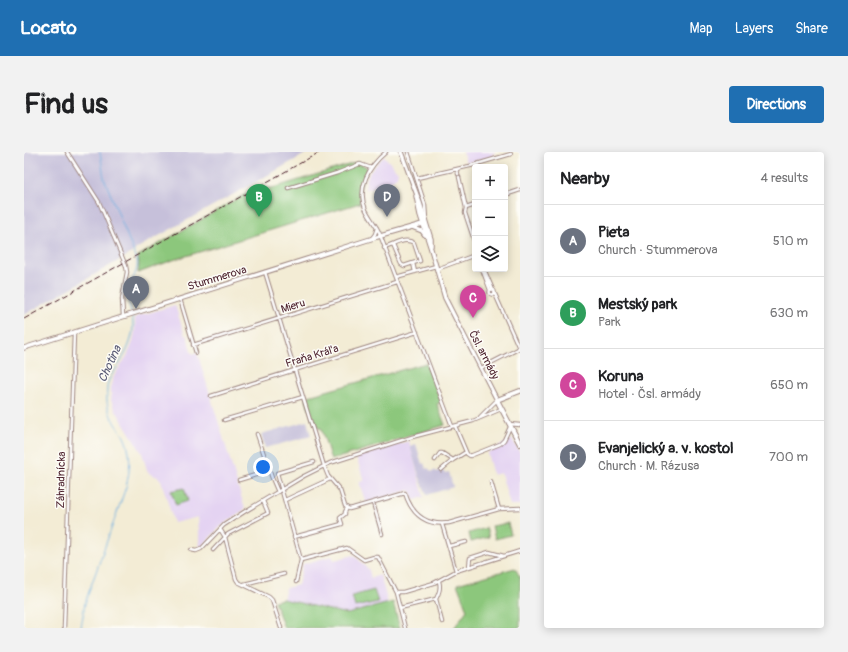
<!DOCTYPE html>
<meta charset="utf-8">
<style>
body{margin:0;font-family:Pangolin,sans-serif;background:#f2f2f2;color:#202124}
.controls{position:absolute;right:12px;top:12px;display:grid;overflow:hidden;border-radius:4px;box-shadow:0 2px 10px #0003}
.controls button{width:36px;height:36px;display:grid;place-items:center;padding:0;border:0;border-bottom:1px solid #e0e0e0;background:#fff;color:#202124;font:20px sans-serif}
.you{position:absolute;left:239px;top:315px;width:14px;height:14px;margin:-10px;border:3px solid #fff;border-radius:50%;background:#1a73e8;box-shadow:0 0 0 6px #1a73e833}
.badge{display:grid;place-items:center;width:26px;height:26px;border-radius:50%;background:#1f6fb2;color:#fff;font-size:13px;font-weight:700}
.pin{position:absolute;translate:-50% -33px;filter:drop-shadow(0 1px 2px #0008)}
.pin::after{content:'';position:absolute;top:21px;width:14px;height:12px;background:inherit;clip-path:polygon(0 0,100% 0,50% 100%)}
.list{margin:0;padding:0;list-style:none}
h2{display:flex;justify-content:space-between;align-items:center;height:52px;margin:0;padding:0 16px;font-size:17px}
h2 small{font-size:13px;font-weight:400;color:#757577}
.list li{display:grid;grid-template-columns:26px 1fr auto;gap:12px;align-items:center;box-sizing:border-box;height:72px;padding:0 16px;border-top:1px solid #e0e0e0}
.list b{display:block;font-size:15px;white-space:nowrap}
.list p{margin:0;font-size:13px;white-space:nowrap;color:#757577}
.list em{font-size:13px;font-style:normal;color:#757577}
.icon{flex:none;width:22px;height:22px;fill:none;stroke:currentColor;stroke-width:2;stroke-linecap:round;stroke-linejoin:round}
.map{position:relative;flex:none;width:496px;height:476px;overflow:hidden;border-radius:4px}
header{display:flex;align-items:center;gap:24px;box-sizing:border-box;height:56px;padding:0 20px;background:#1f6fb2;color:#fff}
header strong{font-size:19px}
nav{display:flex;gap:22px;margin-inline-start:auto;font-size:14px}
.intro{display:flex;align-items:center;justify-content:space-between;box-sizing:border-box;height:96px;padding:0 24px}
h1{margin:0;font-size:28px}
.button{padding:10px 18px;border-radius:4px;background:#1f6fb2;color:#fff;font-size:14px;font-weight:700}
main{display:flex;gap:24px;padding:0 24px}
aside{flex:1;background:#fff;border-radius:4px;box-shadow:0 2px 10px #0003}
.map>svg:first-child{display:block}
.built{fill:#e4d3f2}
.industrial{fill:#c6c0da}
.green{fill:#8cc77c;stroke:#6b7354}
.lines{fill:none;stroke-linecap:round;stroke-linejoin:round}
.stream{stroke:#6dafe1;stroke-width:1}
.street-casing{stroke:#9e8680;stroke-width:4.5}
.secondary-casing{stroke:#9e8680;stroke-width:5.5}
.primary-casing{stroke:#9e8680;stroke-width:6}
.street{stroke:#fff;stroke-width:2.5}
.secondary{stroke:#fff;stroke-width:3.5}
.primary{stroke:#fff;stroke-width:4}
.rail{stroke:#4a1f2b;stroke-width:1;stroke-dasharray:6 3;stroke-linecap:butt}
.labels{text-anchor:middle;dominant-baseline:central;stroke-width:3;stroke-linejoin:round;paint-order:stroke}
.street-label{font-size:11px;fill:#4a1f2b;stroke:#fdfcf7}
.water-label{font-size:12px;font-style:italic;fill:#585974;stroke:#fdfcf7}
</style>
<header>
<strong>Locato</strong>
<nav><a>Map</a><a>Layers</a><a>Share</a></nav>
</header>
<div class="intro"><h1>Find us</h1><a class="button">Directions</a></div>
<main>
<div class="map">
<svg width="496" height="476" viewBox="0 0 496 476">
<rect width="100%" height="100%" fill="#fdfcf7"/>
<filter id="ink" filterUnits="userSpaceOnUse"><feTurbulence type="fractalNoise" baseFrequency=".025" numOctaves="2"/><feDisplacementMap in="SourceGraphic" scale="8" xChannelSelector="R" yChannelSelector="G"/><feConvolveMatrix kernelMatrix="1 2 1 2 8 2 1 2 1" color-interpolation-filters="sRGB"/></filter>
<filter id="wash" filterUnits="userSpaceOnUse"><feTurbulence type="fractalNoise" baseFrequency=".012" numOctaves="4" result="noise"/><feDisplacementMap in="SourceGraphic" scale="16" xChannelSelector="R" yChannelSelector="G"/><feGaussianBlur stdDeviation="0.9" result="paint"/><feColorMatrix in="noise" values="0 0 0 0 0 0 0 0 0 0 0 0 0 0 0 0 0 1.4 0 .05"/><feComposite in="paint" operator="in"/></filter>
<g filter="url(#wash)">
<rect width="100%" height="100%" fill="#f3ecd5"/>
<path class="built" d="M439,0H470L471,1L468,2V5L442,11Z
M360,4L374,20L373,25L363,31L341,38L342,29L346,20Z
M151,153L161,184L163,183L167,200L169,202L173,200L221,357L196,375L176,396L174,365L150,371L137,328L134,325L126,322L123,318L118,301L91,257L87,248V232L91,222L103,204L109,190L111,179V165Z
M488,287L496,301V353H486L477,321L469,323L463,301Z
M385,289L400,345L391,348L389,347L386,338L342,351L335,330L340,329L332,304Z
M330,403L345,418L347,426L356,423L364,451L323,462L259,447L262,436L274,433L279,412L308,404L310,408Z"/>
<path class="industrial" d="M0,0H285L115,95L106,102L0,163Z
M283,269L287,284L241,296L237,282Z
M392,292L398,312L400,311L402,317L404,316L408,320L410,318L413,320L416,317L421,321L425,320L429,335L403,343L395,324L386,294Z"/>
<path class="green" d="M334,10L344,16C337,28 335,37 336,51L149,108L114,121L115,112L114,104L225,40L240,33L242,37L252,35Z
M402,211L417,250L413,252L421,273L307,308L297,276H294L292,269H289L281,245Z
M160,336L164,349L152,353L147,339Z
M484,371L487,383L471,387L468,374Z
M462,376L465,385L447,390L445,381Z
M491,416L496,425V476H430L443,458L433,432Z
M350,438L354,450L331,455L328,444Z
M259,447L323,462L369,450L376,476H260L250,449Z"/>
<g class="lines">
<path class="stream" d="M76,0L80,26L113,108C115,119 107,128 105,138C103,146 106,153 107,161
M57,476L61,451L102,335C106,318 108,303 101,287C99,281 94,277 91,272C84,260 82,250 83,237C83,227 90,220 95,212C104,198 112,181 108,164"/>
</g>
</g>
<g filter="url(#ink)">
<g class="lines">
<g class="street-casing">
<path id="street" d="M43,0L75,50L102,114L103,120L98,147L99,164
M362,0C345,14 332,36 342,58C346,66 351,72 355,80L428,274
M384,0L401,53L402,67
M433,17L434,22
M435,25L442,56L441,61L451,91
M393,26L446,14L487,2
M264,36L313,21L336,12L347,16
M481,43L496,38
M442,56L451,53
M348,86L351,82L353,76
M369,93L377,112L380,114L389,111
M360,96C371,93 380,85 390,91L396,109L389,111L391,120
M413,117L451,103
M458,117L466,138
M460,117L469,138
M241,120L300,314L304,324L316,338L321,354L325,357L329,356L381,341C388,363 402,374 425,371L475,357L496,356
M372,125L412,114
M465.5 140a2.5 2.5 0 1 1 5 0a2.5 2.5 0 1 1-5 0Z
M471,142L495,196
M156,147L172,201
M169,193L373,130
M457,216L496,196
M187,244L393,180
M456,265L473,248
M200,268L279,245
M485,272L496,273
M431,274L443,302L446,304L476,292L480,288L486,275
M233,282L248,326L254,340
M411,308L416,301H418L429,308L442,300
M290,310L253,321L277,408L323,396L340,408L350,405H354L372,440H379L410,431L432,419L418,372
M417,318L429,308
M215,328L245,319
M467,330L475,357
M261,348L306,327
M349,351L358,382
M196,377L201,385L212,427L214,430L245,445L248,448L257,476
M270,385L318,372L316,366L321,362V360L323,356
M425,394L442,390
M167,398L172,399L177,397L200,373L220,360L280,324L306,311L388,285L449,269L477,257
M189,398L204,382L244,361L239,349
M445,415L446,406L465,400L480,404
M432,419L496,399
M415,429C417,436 415,441 412,447L418,470
M272,430L277,408
M220,432L260,422
M372,440L381,476
M376,456L412,447
M40,476L50,181"/>
</g>
<g class="secondary-casing">
<path id="secondary" d="M377,0L396,51L407,87V94
M392,44L396,63L407,97L421,146L473,248
M388,75L398,79L401,83
M0,196L353,85L402,71"/>
</g>
<g class="primary-casing">
<path id="primary" d="M496,239L473,248L496,292"/>
</g>
<use href="#street" class="street"/>
<use href="#secondary" class="secondary"/>
<use href="#primary" class="primary"/>
<path class="rail" d="M0,167L296,0"/>
</g>
</g>
<g class="labels">
<g class="street-label">
<text transform="translate(193 126) rotate(-17)">Stummerova</text>
<text transform="translate(269 154) rotate(-17)">Mieru</text>
<text transform="translate(460 203) rotate(63)">Čsl. armády</text>
<text transform="translate(288 204) rotate(-17)">Fraňa Kráľa</text>
<text transform="translate(37 328) rotate(-89)">Záhradnícka</text>
</g>
<g class="water-label">
<text transform="translate(86 212) rotate(-65)">Chotina</text>
</g>
</g>
</svg>
<div class="controls">
<button>+</button>
<button>−</button>
<button><svg class="icon" aria-label="layers" viewBox="0 0 24 24"><path d="M12 4l9 5-9 5-9-5zM3 14l9 5 9-5"/></svg></button>
</div>
<div class="you"></div>
<div class="pin badge" style="left:112px;top:157px;background:#6b7280">A</div>
<div class="pin badge" style="left:235px;top:65px;background:#2e9e5b">B</div>
<div class="pin badge" style="left:449px;top:166px;background:#d1479c">C</div>
<div class="pin badge" style="left:363px;top:65px;background:#6b7280">D</div>
</div>
<aside>
<h2>Nearby<small>4 results</small></h2>
<ul class="list">
<li><span class="badge" style="background:#6b7280">A</span><div><b>Pieta</b><p>Church · Stummerova</p></div><em>510 m</em></li>
<li><span class="badge" style="background:#2e9e5b">B</span><div><b>Mestský park</b><p>Park</p></div><em>630 m</em></li>
<li><span class="badge" style="background:#d1479c">C</span><div><b>Koruna</b><p>Hotel · Čsl. armády</p></div><em>650 m</em></li>
<li><span class="badge" style="background:#6b7280">D</span><div><b>Evanjelický a. v. kostol</b><p>Church · M. Rázusa</p></div><em>700 m</em></li>
</ul>
</aside>
</main>
